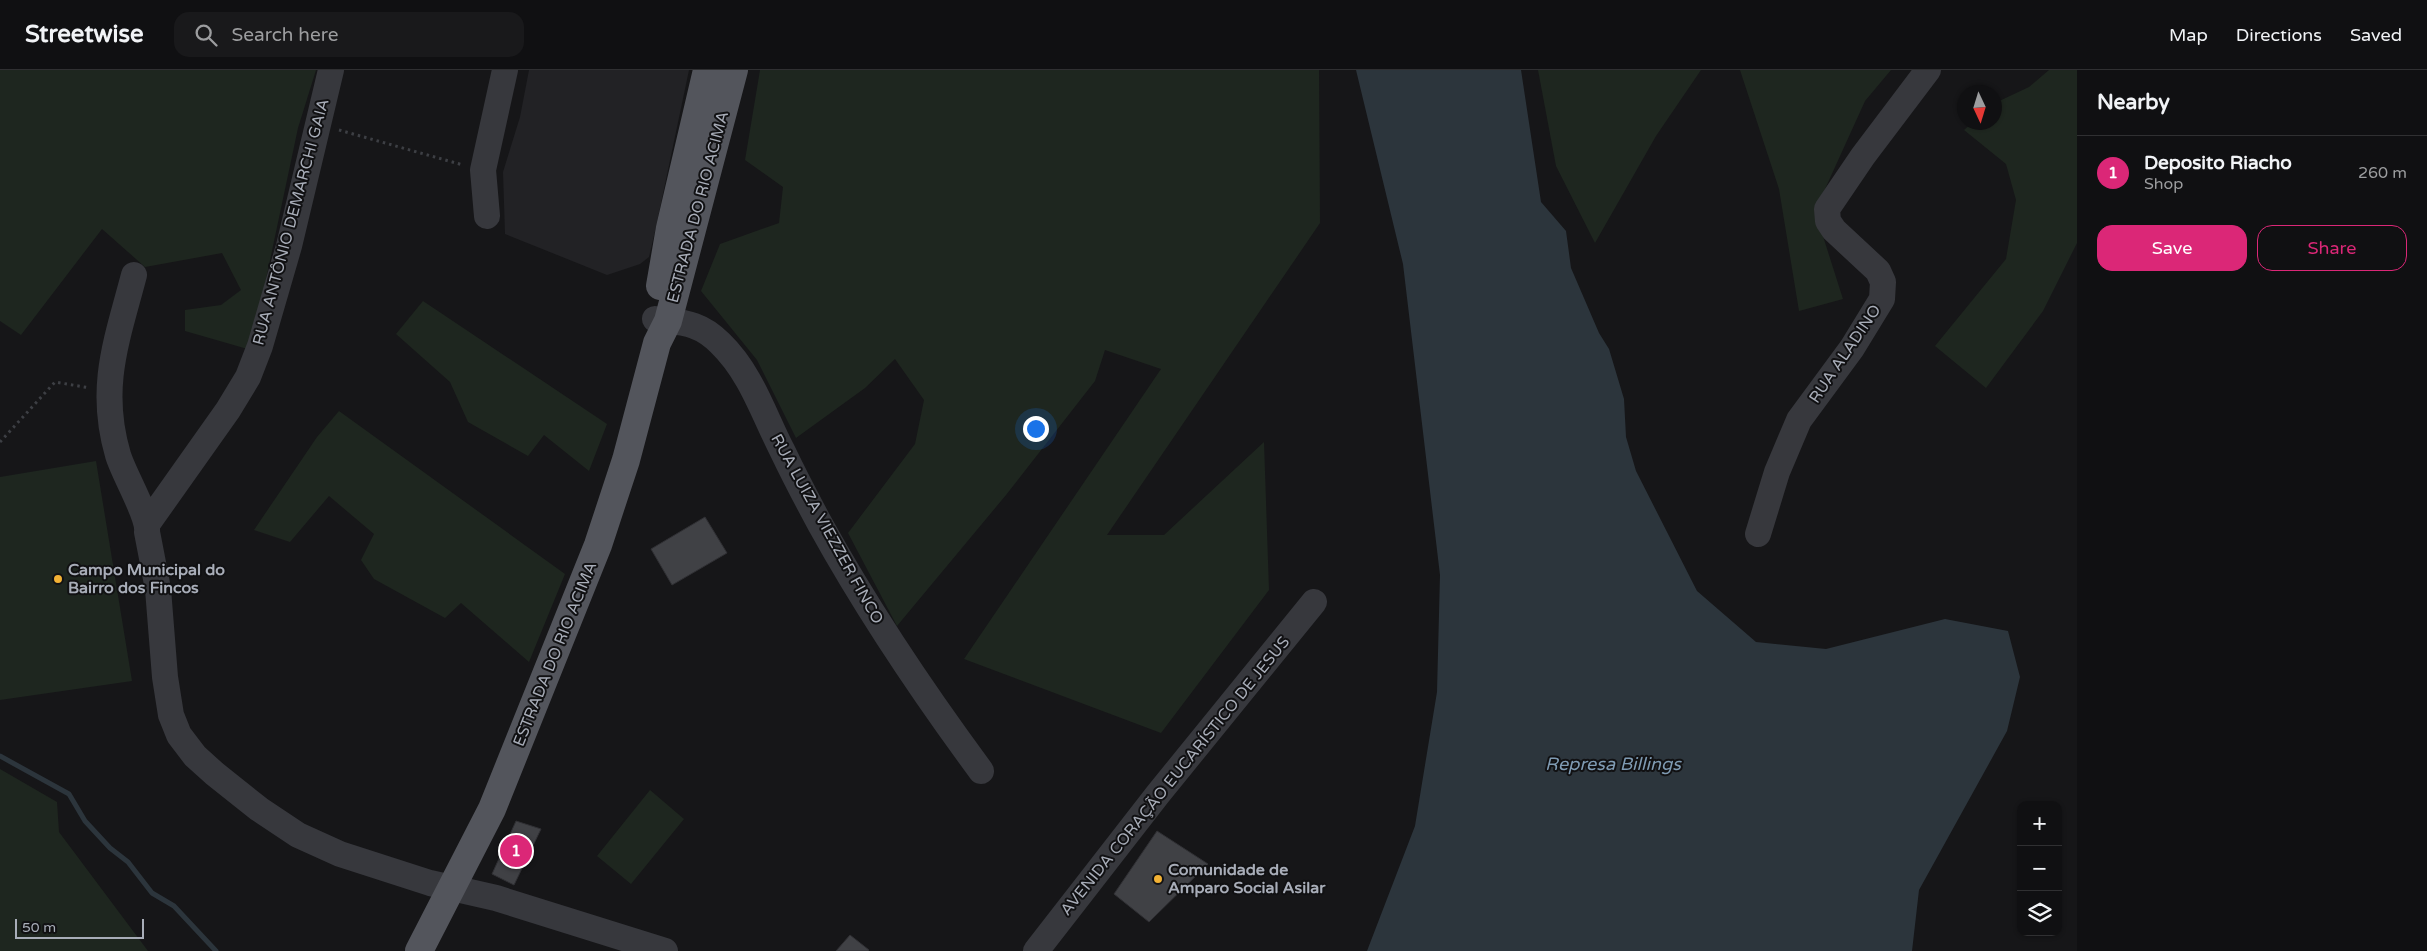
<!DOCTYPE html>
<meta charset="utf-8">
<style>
body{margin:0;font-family:"Varela Round",sans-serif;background:#19191b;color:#f1f3f6}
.controls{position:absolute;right:15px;bottom:15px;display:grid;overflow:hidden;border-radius:10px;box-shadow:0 1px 4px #0004}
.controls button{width:45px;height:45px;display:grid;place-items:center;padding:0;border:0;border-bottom:1px solid #303032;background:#101012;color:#f1f3f6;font:25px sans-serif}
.compass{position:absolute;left:1957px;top:15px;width:45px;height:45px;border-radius:50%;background:#101012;box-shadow:0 1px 4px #0004;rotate:176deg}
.scale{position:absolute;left:15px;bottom:12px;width:129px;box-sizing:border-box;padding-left:5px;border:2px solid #a8adb8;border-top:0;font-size:14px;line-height:18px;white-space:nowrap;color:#a8adb8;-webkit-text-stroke:4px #111113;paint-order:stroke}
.you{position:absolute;left:1035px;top:358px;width:18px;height:18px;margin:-12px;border:4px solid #fff;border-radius:50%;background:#1a73e8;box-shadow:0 0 0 8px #1a73e833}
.badge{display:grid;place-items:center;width:32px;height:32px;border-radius:50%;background:#db2777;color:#fff;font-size:16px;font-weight:700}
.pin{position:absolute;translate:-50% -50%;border:2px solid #fff;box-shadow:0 1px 5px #0006}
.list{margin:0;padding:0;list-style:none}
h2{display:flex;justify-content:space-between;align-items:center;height:65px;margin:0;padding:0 20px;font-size:21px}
h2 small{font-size:16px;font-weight:400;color:#9c9d9f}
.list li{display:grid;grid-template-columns:32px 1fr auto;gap:15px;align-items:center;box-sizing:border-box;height:75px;padding:0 20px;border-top:1px solid #303032}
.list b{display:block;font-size:19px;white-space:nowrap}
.list p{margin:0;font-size:16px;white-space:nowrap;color:#9c9d9f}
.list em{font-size:16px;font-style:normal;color:#9c9d9f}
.actions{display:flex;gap:10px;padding:15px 20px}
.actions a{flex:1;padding:11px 0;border:1px solid #db2777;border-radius:15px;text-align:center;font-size:18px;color:#db2777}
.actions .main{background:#db2777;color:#fff}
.icon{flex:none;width:28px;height:28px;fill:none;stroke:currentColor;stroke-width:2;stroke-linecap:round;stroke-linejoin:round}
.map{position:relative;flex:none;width:2077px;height:881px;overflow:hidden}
header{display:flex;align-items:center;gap:30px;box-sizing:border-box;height:70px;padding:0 25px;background:#101012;border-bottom:1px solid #303032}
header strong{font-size:24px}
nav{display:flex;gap:28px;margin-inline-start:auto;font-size:18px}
.search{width:350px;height:45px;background:#19191b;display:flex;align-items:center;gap:12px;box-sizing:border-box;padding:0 18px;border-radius:15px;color:#9c9d9f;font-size:19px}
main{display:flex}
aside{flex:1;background:#101012}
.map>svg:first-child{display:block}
.built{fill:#222225}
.green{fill:#1e261f}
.water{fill:#2c353c}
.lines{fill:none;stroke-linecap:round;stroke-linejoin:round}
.stream{stroke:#2c353c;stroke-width:5}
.building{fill:#404145;stroke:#303034}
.path{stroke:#3d3f44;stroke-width:3;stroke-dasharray:2.5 4;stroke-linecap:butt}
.minor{stroke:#37383d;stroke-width:26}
.major{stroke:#53555c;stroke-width:28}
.poi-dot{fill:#f2b134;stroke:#111113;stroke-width:2}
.labels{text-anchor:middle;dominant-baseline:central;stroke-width:4;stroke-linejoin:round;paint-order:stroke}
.street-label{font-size:16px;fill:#a8adb8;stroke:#111113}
.poi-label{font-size:16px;font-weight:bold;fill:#a8adb8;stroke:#111113;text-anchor:start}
.water-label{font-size:18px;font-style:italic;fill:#7f9bb3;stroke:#111113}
</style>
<header>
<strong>Streetwise</strong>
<div class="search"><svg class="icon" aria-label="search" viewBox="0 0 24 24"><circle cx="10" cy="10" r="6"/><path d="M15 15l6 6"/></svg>Search here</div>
<nav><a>Map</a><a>Directions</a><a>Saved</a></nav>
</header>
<main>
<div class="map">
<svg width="2077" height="881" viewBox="0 0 2077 881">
<rect width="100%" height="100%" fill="#161618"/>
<path class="built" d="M529,0H689L656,157L649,187L640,194L607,205L505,164L503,102L520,47Z"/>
<path class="green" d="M0,0H316L298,58L251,280L185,261V240L221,235L241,220L222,183L145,197L102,159L21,265L0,251Z
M760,0H1319L1320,153L1107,465H1164L1264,372L1269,520L1161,663L964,589L1161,299L1105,280L1095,311L1006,425L897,556L848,463L915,374L924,330L895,289L865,318L796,368L757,290L701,221L720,174L779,153L783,117L745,90Z
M1538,0H1701L1656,66L1595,173L1556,96Z
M1740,0H1891L1865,31L1815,141L1843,229L1799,241L1779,119Z
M2049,0H2077V173L2043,241L1986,318L1935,276L2006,189L2016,130L2006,94L1964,60L1972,53L1994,52L1995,33L2029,17Z
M423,231L607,354L589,401L544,365L528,386L468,352L450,312L396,264Z
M339,341L565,504L529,592L461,533L445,548L374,509L361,490L374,464L329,426L290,472L254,460L317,367Z
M96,391L132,611L0,630V407Z
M0,699L57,732L59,762L148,881H0Z
M650,720L684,749L631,814L597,786Z"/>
<path class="water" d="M1356,0H1521L1541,132L1566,161L1571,198L1599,263L1609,279L1624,329L1626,367L1636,401L1697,521L1756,572L1826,579L1945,549L2008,561L2020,607L2007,661L1919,820L1912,881H1367L1415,756L1437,622L1440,505L1403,194Z"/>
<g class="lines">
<path class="stream" d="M0,686L69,724L85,751L110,778L128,792L152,823L174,836L216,881"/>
</g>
<path class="building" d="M705,447L727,483L672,515L651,479Z
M516,751L541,759L514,815L492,804Z
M1157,761L1208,794L1149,852L1114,824Z
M850,865L869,880L868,881H836Z"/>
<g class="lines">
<path class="path" d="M339,60L463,95
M0,372L55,312L90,318"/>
<path class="minor" d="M487,146L483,100L505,0
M134,205C117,270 98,317 118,385C124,405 149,446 147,462L158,519L165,607L171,645L179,665L195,686L215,704L259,739L298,765L340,784L430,813L496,828L665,881
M655,249C683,253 699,252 720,273C751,303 763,343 782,380C794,405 807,430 820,454C868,541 922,621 981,701
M148,453L228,340L248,307L260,276L289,176L331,0
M1758,464L1777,402L1799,350L1852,278L1882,229L1883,212L1878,201L1834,160L1828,151L1827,139L1863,86L1928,0
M1036,881L1158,724L1314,532"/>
<path class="major" d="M660,216L670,158L707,0
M419,881L492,739L598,475L626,390L657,273L668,251L734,0"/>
</g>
<g class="poi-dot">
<circle cx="58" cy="509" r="5"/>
<circle cx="1158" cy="809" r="5"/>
</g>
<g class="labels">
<g class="street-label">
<text transform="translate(698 137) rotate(-75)">ESTRADA DO RIO ACIMA</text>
<text transform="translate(291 152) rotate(-75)">RUA ANTÔNIO DEMARCHI GAIA</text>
<text transform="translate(1845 284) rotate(-56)">RUA ALADINO</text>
<text transform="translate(827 459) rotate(61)">RUA LUIZA VIEZZER FINCO</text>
<text transform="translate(555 584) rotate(-68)">ESTRADA DO RIO ACIMA</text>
<text transform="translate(1175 706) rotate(-51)">AVENIDA CORAÇÃO EUCARÍSTICO DE JESUS</text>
</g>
<g class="poi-label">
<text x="68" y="500">Campo Municipal do<tspan x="68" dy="18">Bairro dos Fincos</tspan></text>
<text x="1168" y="800">Comunidade de<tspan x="1168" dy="18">Amparo Social Asilar</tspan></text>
</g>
<g class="water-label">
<text x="1613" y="694">Represa Billings</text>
</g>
</g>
</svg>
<div class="controls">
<button>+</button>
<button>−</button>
<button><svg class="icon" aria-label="layers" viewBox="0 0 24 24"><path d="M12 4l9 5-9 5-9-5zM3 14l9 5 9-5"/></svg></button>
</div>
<svg class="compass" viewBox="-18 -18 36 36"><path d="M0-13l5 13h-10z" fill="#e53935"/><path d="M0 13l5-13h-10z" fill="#9c9d9f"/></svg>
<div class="scale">50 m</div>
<div class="you"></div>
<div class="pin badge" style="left:516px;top:781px">1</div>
</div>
<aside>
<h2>Nearby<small></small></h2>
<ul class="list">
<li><span class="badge">1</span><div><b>Deposito Riacho</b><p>Shop</p></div><em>260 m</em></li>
</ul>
<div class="actions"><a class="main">Save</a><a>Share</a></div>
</aside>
</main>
